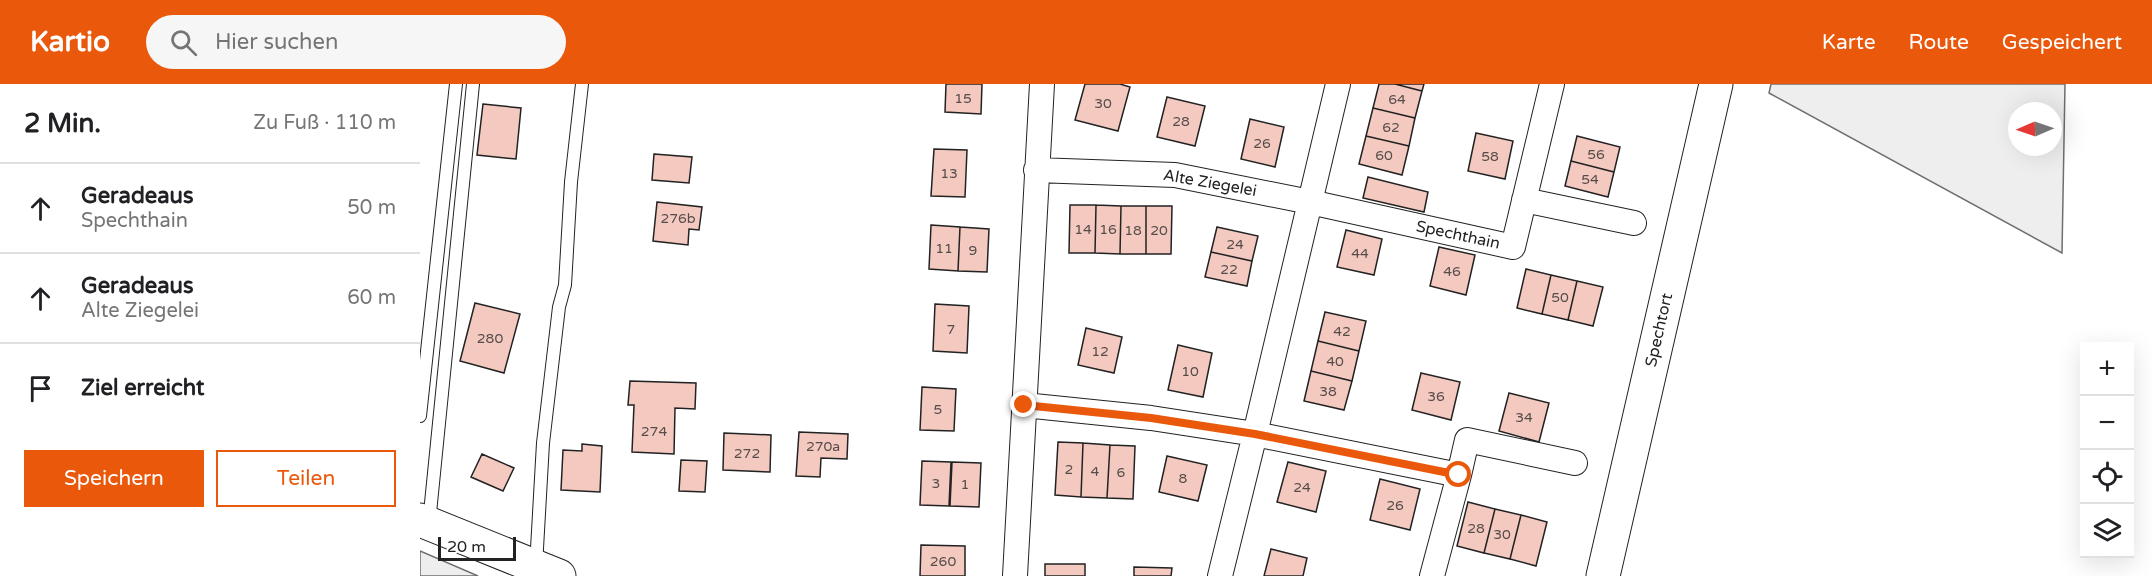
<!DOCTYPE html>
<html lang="de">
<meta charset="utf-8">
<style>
body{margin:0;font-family:"Varela Round",sans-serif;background:#f6f6f6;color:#202124}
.controls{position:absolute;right:18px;bottom:18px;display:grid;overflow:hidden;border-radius:0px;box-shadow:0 6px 24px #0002}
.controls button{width:54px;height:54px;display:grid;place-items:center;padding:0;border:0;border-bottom:2px solid #e0e0e0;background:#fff;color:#202124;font:30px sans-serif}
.compass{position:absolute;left:1588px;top:18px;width:54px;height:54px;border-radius:50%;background:#fff;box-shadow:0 6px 24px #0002;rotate:268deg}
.scale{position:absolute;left:18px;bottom:15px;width:78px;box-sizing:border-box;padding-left:6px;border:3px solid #222;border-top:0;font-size:16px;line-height:21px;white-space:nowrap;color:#222;-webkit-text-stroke:4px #fff;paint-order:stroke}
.stop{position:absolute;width:18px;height:18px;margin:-14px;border:4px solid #ea580c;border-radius:50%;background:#fff}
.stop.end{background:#ea580c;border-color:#fff;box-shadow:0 2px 6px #0008}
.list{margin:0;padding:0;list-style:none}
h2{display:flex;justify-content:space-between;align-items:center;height:78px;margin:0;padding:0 24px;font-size:26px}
h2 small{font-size:20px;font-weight:400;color:#757577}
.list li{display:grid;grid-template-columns:39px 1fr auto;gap:18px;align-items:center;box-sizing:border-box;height:90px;padding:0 24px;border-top:2px solid #e0e0e0}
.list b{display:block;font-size:22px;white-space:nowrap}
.list p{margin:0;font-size:20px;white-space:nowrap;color:#757577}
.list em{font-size:20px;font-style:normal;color:#757577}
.actions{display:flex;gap:12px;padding:18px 24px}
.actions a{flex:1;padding:14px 0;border:2px solid #ea580c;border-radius:0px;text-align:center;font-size:21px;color:#ea580c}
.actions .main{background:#ea580c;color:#fff}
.icon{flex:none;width:33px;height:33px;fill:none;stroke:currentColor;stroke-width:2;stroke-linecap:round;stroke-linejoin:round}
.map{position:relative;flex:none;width:1732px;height:492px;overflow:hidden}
header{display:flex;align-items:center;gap:36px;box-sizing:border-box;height:84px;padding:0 30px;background:#ea580c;color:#fff}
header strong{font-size:28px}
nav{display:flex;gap:33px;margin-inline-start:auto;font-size:21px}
.search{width:420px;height:54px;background:#f6f6f6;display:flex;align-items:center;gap:15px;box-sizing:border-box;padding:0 21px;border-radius:33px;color:#757577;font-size:22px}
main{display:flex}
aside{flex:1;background:#fff}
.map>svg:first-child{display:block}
.green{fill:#eee;stroke:#6f6f6f;stroke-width:1.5;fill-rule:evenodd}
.building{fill:#f3c9c0;stroke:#222;stroke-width:1.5}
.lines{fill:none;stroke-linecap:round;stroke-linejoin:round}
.lane-casing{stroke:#222;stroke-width:14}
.street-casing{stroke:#222;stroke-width:26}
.secondary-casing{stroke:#222;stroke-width:35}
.lane{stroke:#fff;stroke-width:12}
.street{stroke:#fff;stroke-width:24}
.secondary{stroke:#fff;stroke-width:33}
.route{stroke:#ea580c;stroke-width:8}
.labels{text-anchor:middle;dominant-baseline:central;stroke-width:4.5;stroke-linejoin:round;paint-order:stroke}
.number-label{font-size:14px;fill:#564c4a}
.street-label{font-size:16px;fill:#222;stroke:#fff}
</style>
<header>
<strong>Kartio</strong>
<div class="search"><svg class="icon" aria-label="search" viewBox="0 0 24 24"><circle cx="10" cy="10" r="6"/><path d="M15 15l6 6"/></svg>Hier suchen</div>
<nav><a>Karte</a><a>Route</a><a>Gespeichert</a></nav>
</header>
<main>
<aside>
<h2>2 Min.<small>Zu Fuß · 110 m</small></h2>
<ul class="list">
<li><svg class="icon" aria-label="ahead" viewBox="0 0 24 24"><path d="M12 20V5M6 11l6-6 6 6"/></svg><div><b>Geradeaus</b><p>Spechthain</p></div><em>50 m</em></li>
<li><svg class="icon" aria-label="ahead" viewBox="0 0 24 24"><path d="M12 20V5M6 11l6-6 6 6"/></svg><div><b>Geradeaus</b><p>Alte Ziegelei</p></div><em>60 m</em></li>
<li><svg class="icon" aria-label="arrive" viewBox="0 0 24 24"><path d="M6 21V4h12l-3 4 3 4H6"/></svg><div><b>Ziel erreicht</b></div></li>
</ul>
<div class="actions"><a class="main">Speichern</a><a>Teilen</a></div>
</aside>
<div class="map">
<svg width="1732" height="492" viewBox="0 0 1732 492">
<rect width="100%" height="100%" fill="#fff"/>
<path class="green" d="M1351,0H1645L1642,169L1349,9ZM1597,27H1633V63H1597Z
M0,467L58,492H0Z"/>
<path class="building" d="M526,0H562L561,30L525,28Z
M665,0H700L710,3L698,47L655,36Z
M959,0H975L1002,7L995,34L953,24Z
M975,0H1004L1002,7Z
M747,13L785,22L775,62L737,53Z
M63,20L101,24L96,75L57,71Z
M953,24L995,34L989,62L946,52Z
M830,35L864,43L855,83L821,75Z
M1056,49L1093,57L1085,95L1048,87Z
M946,52L989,62L982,91L939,80Z
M1157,52L1200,63L1194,88L1151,77Z
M514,65L547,66L545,113L511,112Z
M234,70L272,73L269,99L232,96Z
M1151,77L1194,88L1188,113L1145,102Z
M948,93L1008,108L1004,128L943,114Z
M237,118L282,123L279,146L269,145L268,161L233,157Z
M650,121H676L675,169H649Z
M676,121L701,122L700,170L675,169Z
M701,122H726V170H700Z
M726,122H752L751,170H726Z
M511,141L540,143L538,187L509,185Z
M540,143L569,145L567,188L538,187Z
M797,143L838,152L832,177L791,168Z
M926,146L962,155L954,191L917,183Z
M1019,163L1055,171L1046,211L1010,202Z
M791,168L832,177L827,202L785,193Z
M1106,185L1131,191L1122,230L1097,224Z
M1131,191L1157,197L1148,236L1122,230Z
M1157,197L1183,203L1173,242L1148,236Z
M55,219L100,230L84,289L40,277Z
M515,220L549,222L547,269L513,267Z
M905,228L946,237L939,267L898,257Z
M666,244L702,253L694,289L658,281Z
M898,257L939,267L932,297L891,287Z
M758,261L792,269L783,313L748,306Z
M891,287L932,297L924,326L884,317Z
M1001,289L1040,298L1031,336L992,326Z
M210,297L276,299L275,325L255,324L254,370L212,368L214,321H208Z
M502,303L536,305L534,347L500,346Z
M1089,309L1129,319L1119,358L1079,347Z
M379,348L428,350L427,375L401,374L400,393L376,392Z
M304,349L351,351L350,388L303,386Z
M638,358L663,359L661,413L635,411Z
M663,359L690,361L687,414L661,413Z
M162,360L182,362L180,408L141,406L143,366L162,367Z
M690,361L715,362L713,415L687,414Z
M62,370L94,384L83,407L51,393Z
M747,372L787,381L778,417L739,408Z
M261,376L287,377L285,408L259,407Z
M502,377L531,378L529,422L500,421Z
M532,378L561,379L559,423L530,422Z
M868,378L906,387L896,428L857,418Z
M960,395L1000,405L990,446L950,436Z
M1048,418L1075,425L1064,469L1037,462Z
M1075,425L1101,431L1090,475L1064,469Z
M1101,431L1127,438L1116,482L1090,475Z
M501,461L545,462V492H500Z
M851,465L887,474L883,492H844Z
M625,480H665V492H625Z
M714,483L752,484L751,492H714Z"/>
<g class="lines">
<g class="lane-casing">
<path id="lane" d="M0,332L36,0
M9,439L53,0
M116,482L123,359L139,223L145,201L151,98L162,0"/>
</g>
<g class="street-casing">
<path id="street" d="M616,86L755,91L890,118L1093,163L1132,0
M1104,116L1214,139
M604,321L731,334L835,350L1039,391L1012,492
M1039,391L1047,356L1155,379
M595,492L622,0
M800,492L835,350L918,0"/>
</g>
<g class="secondary-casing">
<path id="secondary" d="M0,436L139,492
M1183,492L1296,0"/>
</g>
<use href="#lane" class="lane"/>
<use href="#street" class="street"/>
<use href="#secondary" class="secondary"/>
</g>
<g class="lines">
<path class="route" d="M604,321L731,334L835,350L1039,391"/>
</g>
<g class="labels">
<g class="number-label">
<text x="543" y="14">15</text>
<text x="977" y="15">64</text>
<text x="683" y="19">30</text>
<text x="761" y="37">28</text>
<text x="971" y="43">62</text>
<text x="842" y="59">26</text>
<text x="1176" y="70">56</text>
<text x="964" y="71">60</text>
<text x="1070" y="72">58</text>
<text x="529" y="89">13</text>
<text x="1170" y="95">54</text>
<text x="258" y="134">276b</text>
<text x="663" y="145">14</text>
<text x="688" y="145">16</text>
<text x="713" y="146">18</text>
<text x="739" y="146">20</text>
<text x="815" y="160">24</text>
<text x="524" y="164">11</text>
<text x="553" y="166">9</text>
<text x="940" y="169">44</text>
<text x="809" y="185">22</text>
<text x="1032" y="187">46</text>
<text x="1140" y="213">50</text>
<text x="531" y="245">7</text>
<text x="922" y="247">42</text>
<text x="70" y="254">280</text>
<text x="680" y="267">12</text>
<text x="915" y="277">40</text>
<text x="770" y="287">10</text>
<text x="908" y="307">38</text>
<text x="1016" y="312">36</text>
<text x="518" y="325">5</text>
<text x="1104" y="333">34</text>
<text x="234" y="347">274</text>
<text x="403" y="362">270a</text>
<text x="327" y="369">272</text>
<text x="649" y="385">2</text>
<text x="675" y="387">4</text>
<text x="701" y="388">6</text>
<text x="763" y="394">8</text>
<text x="516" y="399">3</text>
<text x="545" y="400">1</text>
<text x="882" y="403">24</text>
<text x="975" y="421">26</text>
<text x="1056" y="444">28</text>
<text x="1082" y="450">30</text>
<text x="523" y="477">260</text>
</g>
<g class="street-label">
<text transform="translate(790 99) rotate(10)">Alte Ziegelei</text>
<text transform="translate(1038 151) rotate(12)">Spechthain</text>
<text transform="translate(1239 246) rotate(-77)">Spechtort</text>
</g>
</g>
</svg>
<div class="controls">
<button>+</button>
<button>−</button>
<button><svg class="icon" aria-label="locate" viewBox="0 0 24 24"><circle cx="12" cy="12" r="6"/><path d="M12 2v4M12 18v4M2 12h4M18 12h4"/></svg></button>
<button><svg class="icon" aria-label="layers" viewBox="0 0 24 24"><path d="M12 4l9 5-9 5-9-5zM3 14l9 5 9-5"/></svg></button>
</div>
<svg class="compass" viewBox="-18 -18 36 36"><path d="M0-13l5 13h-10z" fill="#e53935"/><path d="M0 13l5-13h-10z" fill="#757577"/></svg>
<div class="scale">20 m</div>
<div class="stop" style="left:1039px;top:391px"></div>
<div class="stop end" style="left:604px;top:321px"></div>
</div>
</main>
